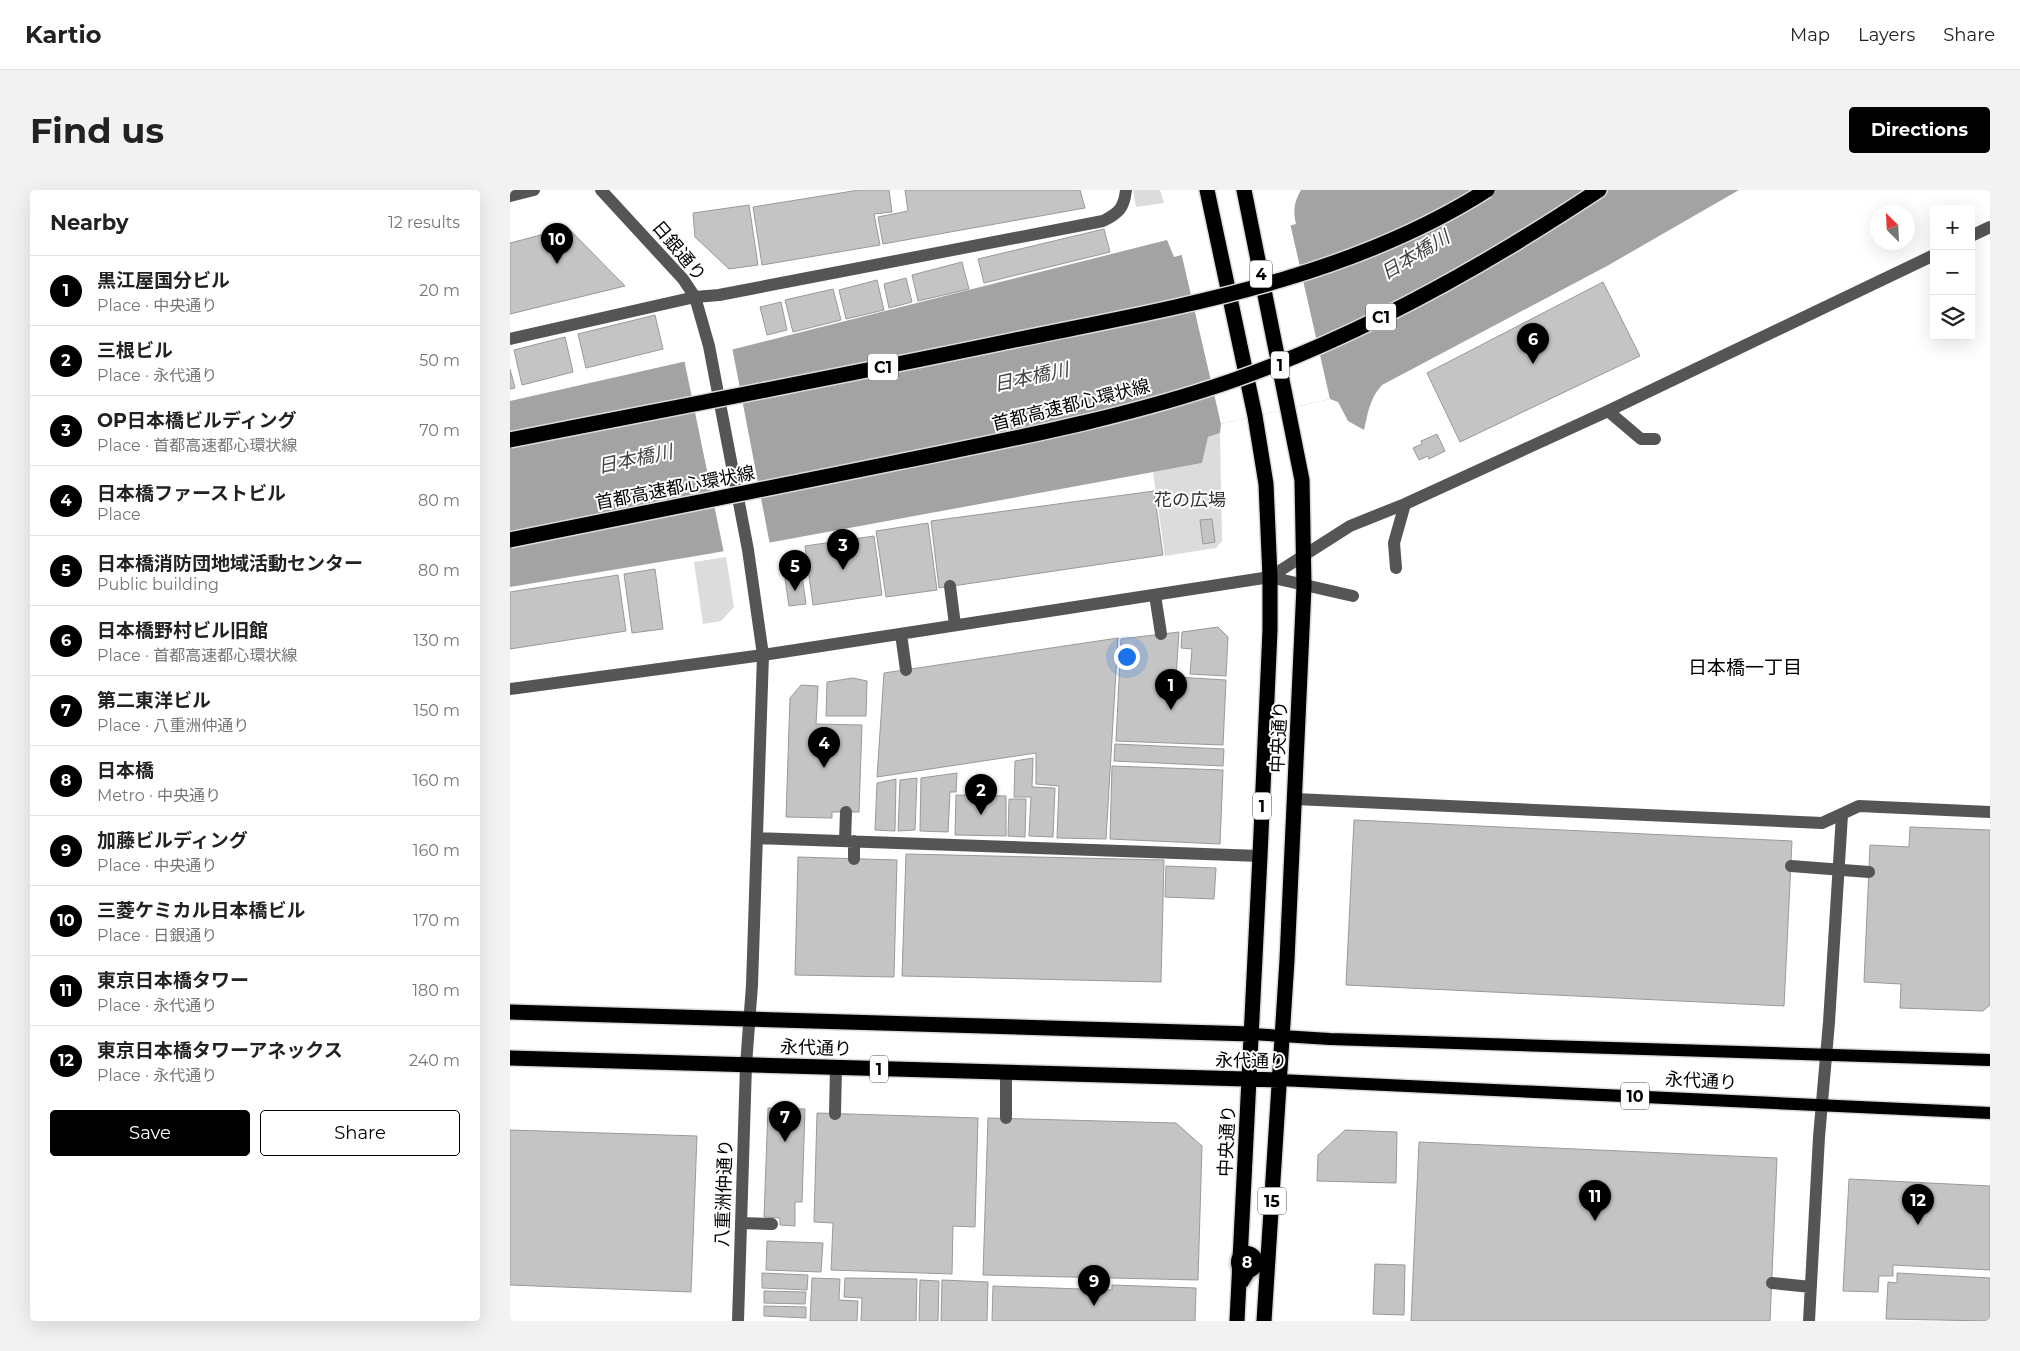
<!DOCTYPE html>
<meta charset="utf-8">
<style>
body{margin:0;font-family:Montserrat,"Noto Sans JP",sans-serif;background:#f2f2f2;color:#222}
.controls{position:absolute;right:15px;top:15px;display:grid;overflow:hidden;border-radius:5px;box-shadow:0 5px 20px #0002}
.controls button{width:45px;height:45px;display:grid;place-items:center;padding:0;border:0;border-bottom:1px solid #e0e0e0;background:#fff;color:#222;font:25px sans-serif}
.compass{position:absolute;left:1360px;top:15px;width:45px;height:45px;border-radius:50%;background:#fff;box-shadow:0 5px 20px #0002;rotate:336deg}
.you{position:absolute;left:616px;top:466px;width:18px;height:18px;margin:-12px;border:4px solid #fff;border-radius:50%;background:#1a73e8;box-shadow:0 0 0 8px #1a73e833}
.badge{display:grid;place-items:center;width:32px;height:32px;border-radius:50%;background:#000;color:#fff;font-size:16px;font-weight:700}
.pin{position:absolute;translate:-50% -41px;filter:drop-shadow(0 1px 2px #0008)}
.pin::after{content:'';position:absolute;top:26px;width:18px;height:15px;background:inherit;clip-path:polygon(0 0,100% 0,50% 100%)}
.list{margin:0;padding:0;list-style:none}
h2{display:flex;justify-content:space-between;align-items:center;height:65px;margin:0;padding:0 20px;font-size:21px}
h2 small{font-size:16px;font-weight:400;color:#767676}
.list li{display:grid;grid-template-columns:32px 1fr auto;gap:15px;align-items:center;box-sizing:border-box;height:70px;padding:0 20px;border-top:1px solid #e0e0e0}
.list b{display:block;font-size:19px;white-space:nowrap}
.list p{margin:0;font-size:16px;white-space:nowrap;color:#767676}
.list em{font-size:16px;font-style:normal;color:#767676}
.actions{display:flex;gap:10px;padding:15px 20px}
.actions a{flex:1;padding:11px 0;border:1px solid #000;border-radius:5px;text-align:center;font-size:18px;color:#000}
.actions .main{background:#000;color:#fff}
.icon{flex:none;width:28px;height:28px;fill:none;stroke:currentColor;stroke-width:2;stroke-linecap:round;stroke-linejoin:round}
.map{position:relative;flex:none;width:1480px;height:1131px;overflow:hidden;border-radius:5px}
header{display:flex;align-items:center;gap:30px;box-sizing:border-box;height:70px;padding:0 25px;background:#fff;border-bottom:1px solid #e0e0e0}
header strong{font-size:24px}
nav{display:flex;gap:28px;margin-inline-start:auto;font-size:18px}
.intro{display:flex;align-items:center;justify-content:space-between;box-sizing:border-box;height:120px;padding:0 30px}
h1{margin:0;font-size:35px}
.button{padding:12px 22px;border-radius:5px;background:#000;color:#fff;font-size:18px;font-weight:700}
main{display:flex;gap:30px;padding:0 30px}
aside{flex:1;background:#fff;border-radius:5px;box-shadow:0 5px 20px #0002}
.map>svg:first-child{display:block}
.green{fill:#dcdcdc}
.water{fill:#a3a3a3}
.pier{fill:#fff}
.building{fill:#c4c4c4;stroke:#999}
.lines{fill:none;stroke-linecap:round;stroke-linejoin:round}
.major-casing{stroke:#dbdbdb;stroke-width:15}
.highway-casing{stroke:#dbdbdb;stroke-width:18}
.minor{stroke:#555;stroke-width:12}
.major{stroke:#000;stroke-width:12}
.highway{stroke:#000;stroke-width:15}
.highway-bridge-casing{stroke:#dbdbdb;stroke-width:18;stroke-linecap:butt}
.highway-bridge{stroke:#000;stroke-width:15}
.labels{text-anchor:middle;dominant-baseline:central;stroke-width:4;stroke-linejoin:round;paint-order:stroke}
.shield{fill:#fff;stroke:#4c4c4c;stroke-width:1}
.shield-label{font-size:16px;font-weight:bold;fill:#000}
.street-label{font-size:18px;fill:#000;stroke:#fff}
.park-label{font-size:18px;fill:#333;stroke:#fff}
.water-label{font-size:19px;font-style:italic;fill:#444;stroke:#fff}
.neighbourhood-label{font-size:19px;fill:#000;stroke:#fff}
</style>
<header>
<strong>Kartio</strong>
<nav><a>Map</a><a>Layers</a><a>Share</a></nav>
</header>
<div class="intro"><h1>Find us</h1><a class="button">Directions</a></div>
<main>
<aside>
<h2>Nearby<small>12 results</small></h2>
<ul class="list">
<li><span class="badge">1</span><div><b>黒江屋国分ビル</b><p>Place · 中央通り</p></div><em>20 m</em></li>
<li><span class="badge">2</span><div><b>三根ビル</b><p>Place · 永代通り</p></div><em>50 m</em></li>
<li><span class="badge">3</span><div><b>OP日本橋ビルディング</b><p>Place · 首都高速都心環状線</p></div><em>70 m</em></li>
<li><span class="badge">4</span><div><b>日本橋ファーストビル</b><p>Place</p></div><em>80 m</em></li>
<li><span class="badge">5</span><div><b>日本橋消防団地域活動センター</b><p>Public building</p></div><em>80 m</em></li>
<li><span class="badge">6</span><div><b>日本橋野村ビル旧館</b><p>Place · 首都高速都心環状線</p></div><em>130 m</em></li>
<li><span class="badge">7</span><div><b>第二東洋ビル</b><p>Place · 八重洲仲通り</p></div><em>150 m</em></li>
<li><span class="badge">8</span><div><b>日本橋</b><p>Metro · 中央通り</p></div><em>160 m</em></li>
<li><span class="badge">9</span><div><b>加藤ビルディング</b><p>Place · 中央通り</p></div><em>160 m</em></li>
<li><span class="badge">10</span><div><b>三菱ケミカル日本橋ビル</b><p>Place · 日銀通り</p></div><em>170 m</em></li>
<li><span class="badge">11</span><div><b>東京日本橋タワー</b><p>Place · 永代通り</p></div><em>180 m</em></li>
<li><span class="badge">12</span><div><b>東京日本橋タワーアネックス</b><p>Place · 永代通り</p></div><em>240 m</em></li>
</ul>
<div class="actions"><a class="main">Save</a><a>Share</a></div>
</aside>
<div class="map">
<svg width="1480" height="1131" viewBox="0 0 1480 1131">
<rect width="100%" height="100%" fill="#fff"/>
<path class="green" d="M623,0H650L654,13L626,17Z
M710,243L712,351L706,358L655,366L643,282L692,273L698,247Z
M216,367L224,417L211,431L193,434L184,372Z"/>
<path class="water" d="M791,0H1229L1097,76L872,195C860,208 858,222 854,240L838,231L828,212L820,209L711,234L710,243L698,247L692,273L198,364L0,397V211L177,171L657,50L664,67L786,34C783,21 784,12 791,0Z"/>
<path class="pier" d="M780,33L820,209L711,234L671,62Z
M222,157L260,355L214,363L174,169Z"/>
<path class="building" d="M349,0H379L382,22L364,24L370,55L252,75L243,17Z
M395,0H570L575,18L373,54L368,27L398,21Z
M239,15L248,75L219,79L185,47L183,23Z
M58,38L115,96L0,124V53Z
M594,39L600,62L474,93L468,69Z
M452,72L459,99L408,111L402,85Z
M396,88L402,112L379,118L374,94Z
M367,90L374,120L336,129L329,100Z
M1093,92L1130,166L950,252L917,183Z
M323,99L331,130L283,142L275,110Z
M271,112L277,140L257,145L250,117Z
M145,125L153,159L76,178L68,144Z
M55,147L63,182L12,195L4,160Z
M0,179L5,198L0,199Z
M927,244L935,261L919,269L918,266L909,270L903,258L912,254L911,251Z
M644,301L653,365L429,398L421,331Z
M702,329L705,352L693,354L690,330Z
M418,333L427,400L376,407L366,341Z
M364,346L372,405L303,415L295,356Z
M145,379L153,439L122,443L114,384Z
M108,385L116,441L0,459V402Z
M292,386L296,414L279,416L275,389Z
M708,437L718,447L716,486L680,484L682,459L671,458L672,442Z
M669,442L666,487L716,490L713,555L606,551L611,449Z
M608,448L596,649L547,648L549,596L526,594V563L367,587L374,483Z
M343,488L357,491L356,526H316L317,492Z
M291,495L308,496L306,534L352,535L349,622H322V628L276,627L280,508Z
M605,554L714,559L713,576L604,571Z
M523,568L522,597L545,598L543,647L519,646L521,607H504L505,571Z
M602,576L713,580L710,654L600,649Z
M447,583L446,602H440L438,642L410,641L411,588Z
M407,588L405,640L388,641L390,590Z
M386,589L385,641L365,640L367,593Z
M446,605L496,606V646L445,645Z
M499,609H516L515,647L498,646Z
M844,630L1282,651L1274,816L836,795Z
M1400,637L1480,640V815L1473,821L1390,818L1391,794L1354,792L1360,655L1399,657Z
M396,664L654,670L651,792L392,786Z
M288,667L387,670L384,787L285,785Z
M656,676L706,678L704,709L655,707Z
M258,918L295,919L292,1012H285V1036L270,1035V1028L254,1027Z
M307,923L468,928L465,1037L443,1036L442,1084L321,1080L323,1033L304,1032Z
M478,928L666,933L692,956L688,1090L473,1085Z
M0,940L187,946L181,1102L0,1095Z
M835,940L887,942L886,993L807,991L808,965Z
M909,952L1267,968L1260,1131H901Z
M1339,989L1480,996V1080L1383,1075V1086H1369L1368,1102L1333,1101Z
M257,1051L313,1053L311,1082L256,1080Z
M865,1074L895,1075L894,1125L863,1124Z
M252,1083L298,1085L297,1100L252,1098Z
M1387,1083L1480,1088V1131L1376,1129L1378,1092L1387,1093Z
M302,1088L330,1089L329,1110L348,1111L347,1131H300Z
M335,1088L407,1089L406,1131H351L352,1108L334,1107Z
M410,1090L429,1091L428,1131H409Z
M432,1090L478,1092L477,1131H431Z
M602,1095L686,1098L685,1131H482L483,1096L602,1100Z
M254,1101L296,1102L295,1114L254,1113Z
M254,1116L296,1117V1128L254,1126Z"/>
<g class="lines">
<g class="major-casing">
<path id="major" d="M741,844L820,849L1480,870
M769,890L1480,923"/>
</g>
<g class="highway-casing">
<path id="highway" d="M697,0L745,226L756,294L760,387V440L750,666L727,1131
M734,0L792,290L794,396L777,770L754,1131
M1052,24L1089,0
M0,822L741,844
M0,868L769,890"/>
</g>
<path class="minor" d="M91,0L173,89L185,107L199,156L238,360L253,465L242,795L236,875L228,1131
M0,6L24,0
M1461,46L1480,37
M0,149L185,107L209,105L593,31C609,23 614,18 616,0
M1098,221L1131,249H1145
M886,378L884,353L895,314
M760,387L843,406
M440,396L445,435
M645,405L651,444
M391,444L396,480
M0,499L253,465L760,387L840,336L895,314L1098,221L1424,65
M785,609L1312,633L1349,616L1480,622
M247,648L750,666
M335,651L336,622
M344,669V651
M1281,676L1359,682
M325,924L326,878
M496,928V883
M231,1033L262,1034
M1262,1093L1301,1097
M1299,1131L1309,947L1319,832L1332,625"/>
<use href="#major" class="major"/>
<use href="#highway" class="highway"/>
<g class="highway-bridge-casing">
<path id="highway-bridge" d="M0,250C168,217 337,185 505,150C666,117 836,90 977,0
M0,350C129,324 259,298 388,272C501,249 615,228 724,190C840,149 949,90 1052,24"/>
</g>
<use href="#highway-bridge" class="highway-bridge"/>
</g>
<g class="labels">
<g class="shield">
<rect x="740" y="70.5" width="22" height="27" rx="4"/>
<rect x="856" y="113.5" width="30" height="27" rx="4"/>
<rect x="761" y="161.5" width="18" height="27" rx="4"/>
<rect x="358" y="163.5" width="30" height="27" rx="4"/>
<rect x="743" y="602.5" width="18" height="27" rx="4"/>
<rect x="360" y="865.5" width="18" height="27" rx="4"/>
<rect x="1111" y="892.5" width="28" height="27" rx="4"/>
<rect x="748" y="997.5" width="28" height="27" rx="4"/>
</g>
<g class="shield-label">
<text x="751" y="84">4</text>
<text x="871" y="127">C1</text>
<text x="770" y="175">1</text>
<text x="373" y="177">C1</text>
<text x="752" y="616">1</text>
<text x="369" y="879">1</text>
<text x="1125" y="906">10</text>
<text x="762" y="1011">15</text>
</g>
<g class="street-label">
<text transform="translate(169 61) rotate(50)">日銀通り</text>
<text transform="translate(561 215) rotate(-14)">首都高速都心環状線</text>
<text transform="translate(165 298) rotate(-11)">首都高速都心環状線</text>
<text transform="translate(769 547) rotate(-87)">中央通り</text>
<text transform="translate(306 858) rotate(2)">永代通り</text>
<text transform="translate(741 871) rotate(1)">永代通り</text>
<text transform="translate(1191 891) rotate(3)">永代通り</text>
<text transform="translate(717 951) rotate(-87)">中央通り</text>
<text transform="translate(214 1003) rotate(-88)">八重洲仲通り</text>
</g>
<g class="park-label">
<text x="680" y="310">花の広場</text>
</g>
<g class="water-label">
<text transform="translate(905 65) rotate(-31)">日本橋川</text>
<text transform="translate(521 187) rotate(-12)">日本橋川</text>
<text transform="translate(125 269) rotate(-12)">日本橋川</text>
</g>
<g class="neighbourhood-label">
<text x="1235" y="477">日本橋一丁目</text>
</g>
</g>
</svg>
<div class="controls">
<button>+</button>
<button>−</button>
<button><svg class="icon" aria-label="layers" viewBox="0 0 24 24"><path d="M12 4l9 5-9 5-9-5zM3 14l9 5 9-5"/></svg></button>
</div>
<svg class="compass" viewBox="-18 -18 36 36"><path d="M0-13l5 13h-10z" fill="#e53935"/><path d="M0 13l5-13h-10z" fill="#767676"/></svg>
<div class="you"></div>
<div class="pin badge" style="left:661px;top:520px">1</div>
<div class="pin badge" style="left:471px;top:625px">2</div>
<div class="pin badge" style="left:333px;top:380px">3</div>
<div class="pin badge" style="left:314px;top:578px">4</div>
<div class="pin badge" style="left:285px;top:401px">5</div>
<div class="pin badge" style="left:1023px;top:174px">6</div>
<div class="pin badge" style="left:275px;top:952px">7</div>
<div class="pin badge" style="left:737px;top:1097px">8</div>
<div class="pin badge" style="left:584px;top:1116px">9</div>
<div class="pin badge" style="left:47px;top:74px">10</div>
<div class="pin badge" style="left:1085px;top:1031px">11</div>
<div class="pin badge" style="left:1408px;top:1035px">12</div>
</div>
</main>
